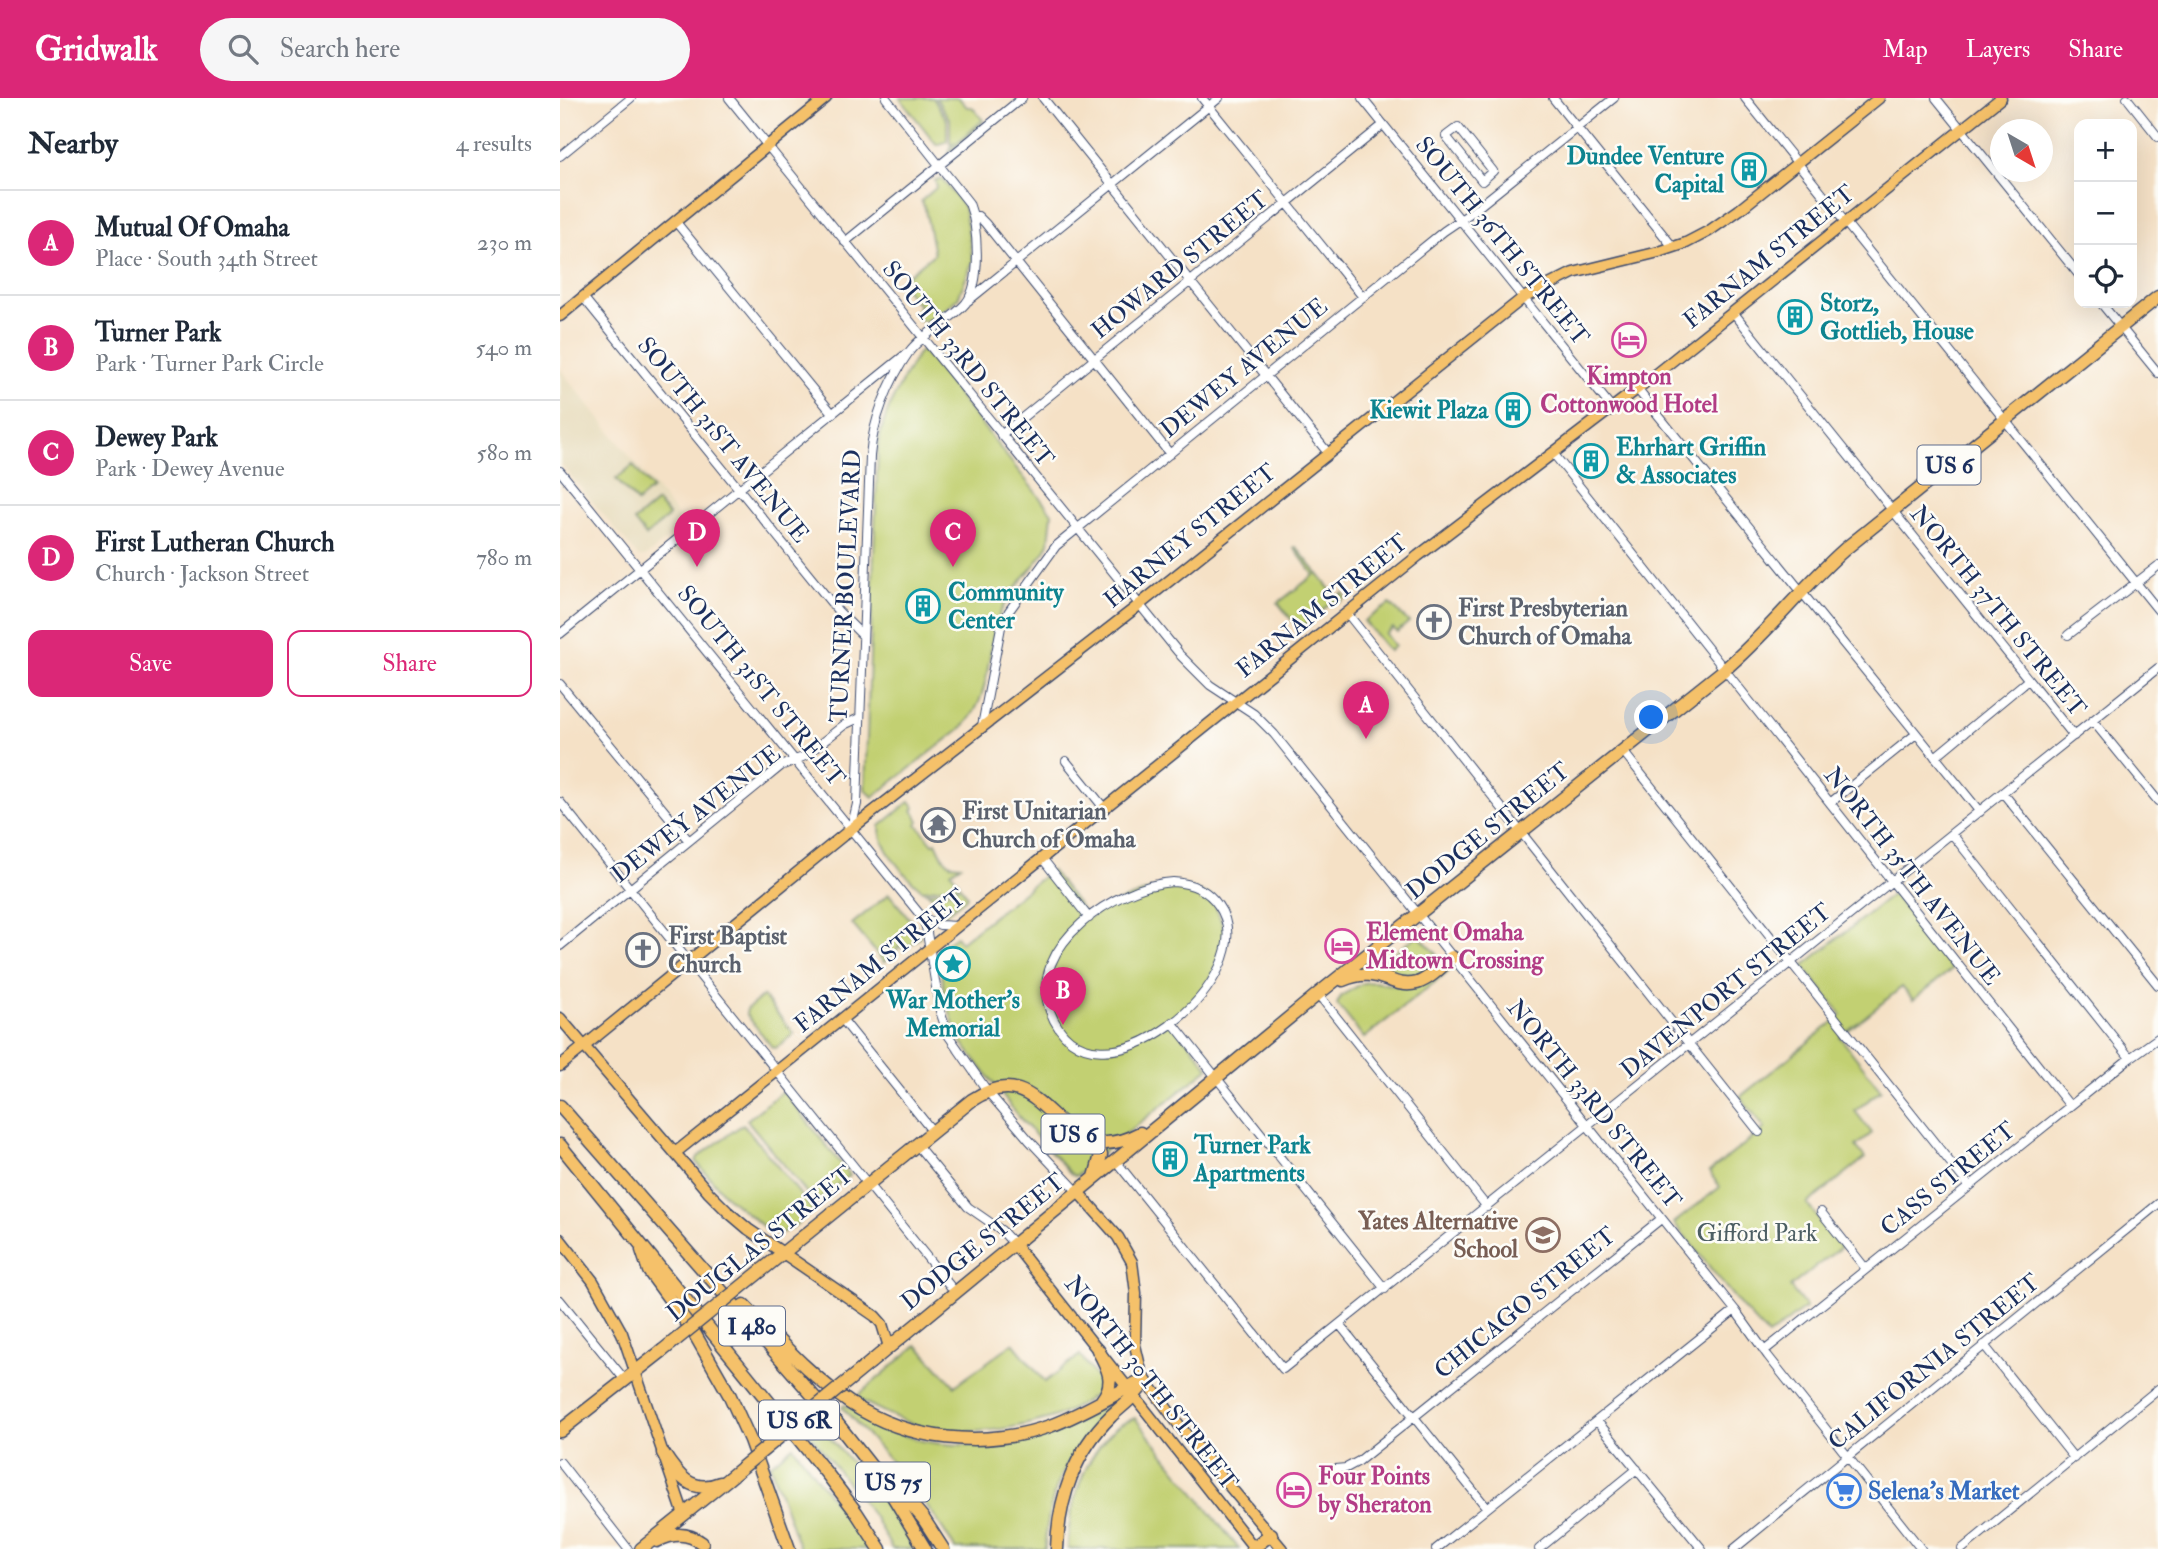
<!DOCTYPE html>
<meta charset="utf-8">
<style>
body{margin:0;font-family:"IM FELL Double Pica",serif;background:#f6f6f7;color:#1f2937}
.controls{position:absolute;right:21px;top:21px;display:grid;overflow:hidden;border-radius:14px;box-shadow:0 7px 28px #0002}
.controls button{width:63px;height:63px;display:grid;place-items:center;padding:0;border:0;border-bottom:2px solid #e0e1e3;background:#fff;color:#1f2937;font:35px sans-serif}
.compass{position:absolute;left:1430px;top:21px;width:63px;height:63px;border-radius:50%;background:#fff;box-shadow:0 7px 28px #0002;rotate:141deg}
.you{position:absolute;left:1092px;top:620px;width:24px;height:24px;margin:-18px;border:5px solid #fff;border-radius:50%;background:#1a73e8;box-shadow:0 0 0 10px #1a73e833}
.badge{display:grid;place-items:center;width:46px;height:46px;border-radius:50%;background:#db2777;color:#fff;font-size:23px;font-weight:700}
.pin{position:absolute;translate:-50% -58px;filter:drop-shadow(0 2px 4px #0008)}
.pin::after{content:'';position:absolute;top:37px;width:24px;height:21px;background:inherit;clip-path:polygon(0 0,100% 0,50% 100%)}
.list{margin:0;padding:0;list-style:none}
h2{display:flex;justify-content:space-between;align-items:center;height:91px;margin:0;padding:0 28px;font-size:30px}
h2 small{font-size:23px;font-weight:400;color:#747a83}
.list li{display:grid;grid-template-columns:46px 1fr auto;gap:21px;align-items:center;box-sizing:border-box;height:105px;padding:0 28px;border-top:2px solid #e0e1e3}
.list b{display:block;font-size:26px;white-space:nowrap}
.list p{margin:0;font-size:23px;white-space:nowrap;color:#747a83}
.list em{font-size:23px;font-style:normal;color:#747a83}
.actions{display:flex;gap:14px;padding:21px 28px}
.actions a{flex:1;padding:16px 0;border:2px solid #db2777;border-radius:14px;text-align:center;font-size:24px;color:#db2777}
.actions .main{background:#db2777;color:#fff}
.icon{flex:none;width:38px;height:38px;fill:none;stroke:currentColor;stroke-width:2;stroke-linecap:round;stroke-linejoin:round}
.map{position:relative;flex:none;width:1598px;height:1451px;overflow:hidden}
header{display:flex;align-items:center;gap:42px;box-sizing:border-box;height:98px;padding:0 35px;background:#db2777;color:#fff}
header strong{font-size:33px}
nav{display:flex;gap:38px;margin-inline-start:auto;font-size:24px}
.search{width:490px;height:63px;background:#f6f6f7;display:flex;align-items:center;gap:18px;box-sizing:border-box;padding:0 24px;border-radius:38px;color:#747a83;font-size:26px}
main{display:flex}
aside{flex:1;background:#fff}
.map>svg:first-child{display:block}
.built{fill:#e6daba}
.green{fill:#c2d072;stroke:#6e8068;stroke-width:2}
.lines{fill:none;stroke-linecap:round;stroke-linejoin:round}
.minor-casing{stroke:#3c4a6e;stroke-width:10}
.major-casing{stroke:#3c4a6e;stroke-width:13}
.highway-casing{stroke:#3c4a6e;stroke-width:15}
.minor{stroke:#fff;stroke-width:8}
.major{stroke:#f5c16b;stroke-width:10}
.highway{stroke:#f5c16b;stroke-width:12}
.highway-bridge-casing{stroke:#3c4a6e;stroke-width:15;stroke-linecap:butt}
.highway-bridge{stroke:#f5c16b;stroke-width:12}
.labels{text-anchor:middle;dominant-baseline:central;stroke-width:5;stroke-linejoin:round;paint-order:stroke}
.shield{fill:#fdfcf7;stroke:#5f6c8c;stroke-width:2}
.shield-label{font-size:23px;font-weight:bold;fill:#1b2f5e}
.culture-label{font-size:24px;font-weight:bold;fill:#0d838f;stroke:#fdfcf7;text-anchor:start}
.street-label{font-size:24px;fill:#1b2f5e;stroke:#fdfcf7}
.hotel-label{font-size:24px;font-weight:bold;fill:#b23c85;stroke:#fdfcf7;text-anchor:start}
.worship-label{font-size:24px;font-weight:bold;fill:#5b616d;stroke:#fdfcf7;text-anchor:start}
.education-label{font-size:24px;font-weight:bold;fill:#785e54;stroke:#fdfcf7;text-anchor:end}
.park-label{font-size:24px;fill:#4d5f64;stroke:#fdfcf7}
.shop-label{font-size:24px;font-weight:bold;fill:#366cbe;stroke:#fdfcf7;text-anchor:start}
</style>
<header>
<strong>Gridwalk</strong>
<div class="search"><svg class="icon" aria-label="search" viewBox="0 0 24 24"><circle cx="10" cy="10" r="6"/><path d="M15 15l6 6"/></svg>Search here</div>
<nav><a>Map</a><a>Layers</a><a>Share</a></nav>
</header>
<main>
<aside>
<h2>Nearby<small>4 results</small></h2>
<ul class="list">
<li><span class="badge">A</span><div><b>Mutual Of Omaha</b><p>Place · South 34th Street</p></div><em>230 m</em></li>
<li><span class="badge">B</span><div><b>Turner Park</b><p>Park · Turner Park Circle</p></div><em>540 m</em></li>
<li><span class="badge">C</span><div><b>Dewey Park</b><p>Park · Dewey Avenue</p></div><em>580 m</em></li>
<li><span class="badge">D</span><div><b>First Lutheran Church</b><p>Church · Jackson Street</p></div><em>780 m</em></li>
</ul>
<div class="actions"><a class="main">Save</a><a>Share</a></div>
</aside>
<div class="map">
<svg width="1598" height="1451" viewBox="0 0 1598 1451">
<rect width="100%" height="100%" fill="#fdfcf7"/>
<filter id="ink" filterUnits="userSpaceOnUse"><feTurbulence type="fractalNoise" baseFrequency=".0143" numOctaves="2"/><feDisplacementMap in="SourceGraphic" scale="14" xChannelSelector="R" yChannelSelector="G"/><feConvolveMatrix kernelMatrix="1 2 1 2 8 2 1 2 1" color-interpolation-filters="sRGB"/></filter>
<filter id="wash" filterUnits="userSpaceOnUse"><feTurbulence type="fractalNoise" baseFrequency=".00686" numOctaves="4" result="noise"/><feDisplacementMap in="SourceGraphic" scale="28" xChannelSelector="R" yChannelSelector="G"/><feGaussianBlur stdDeviation="1.57" result="paint"/><feColorMatrix in="noise" values="0 0 0 0 0 0 0 0 0 0 0 0 0 0 0 0 0 1.4 0 .05"/><feComposite in="paint" operator="in"/></filter>
<g filter="url(#wash)">
<rect width="100%" height="100%" fill="#f5e1c6"/>
<path class="built" d="M0,271L125,427L85,459H79L0,365Z"/>
<path class="green" d="M340,0H373L387,22V43L377,47Z
M376,0H399L407,9H412L423,22L398,44L425,24L389,54L390,49L397,44L390,46V22Z
M382,81L404,109L413,163L398,200L369,225V222L360,223L354,215L360,208L339,184L374,156L365,110L361,103L377,89L375,82Z
M363,253L492,415L489,445L485,453C470,474 447,496 438,520C425,558 433,596 403,629L313,699L305,691L318,349C323,313 341,285 359,254Z
M73,367L92,391L77,404L56,381Z
M97,404L109,418L86,438L74,423Z
M736,449L777,500L783,495L786,499L779,505L775,502L739,531L718,505L754,477L734,450Z
M830,506L849,524L837,534L833,530L826,536L835,548L829,553L804,523Z
M350,703L355,710L353,712L359,723L357,726L373,746L376,744L383,759L390,766L401,767L391,774L399,785L396,788L362,792C345,778 319,750 320,728Z
M491,772L529,820L546,808L613,784L652,799L668,841L646,889L613,924L649,970L538,1058L536,1063L516,1078L511,1076L459,1019L397,938L384,894L380,858L386,845L396,838L401,844Z
M400,788L407,797L406,800L384,817L378,801L366,794L389,793Z
M329,796L360,833V839L344,852L340,848L338,849L337,853L324,864L292,826Z
M1333,796L1392,871L1353,902L1342,889L1280,939L1321,992L1295,1013L1312,1035L1296,1048L1305,1060L1247,1106L1281,1149L1230,1189L1246,1209L1208,1238L1181,1208L1114,1125L1160,1089L1149,1074L1205,1030L1180,999L1282,917L1243,868Z
M858,837L877,856V863L881,865L855,883L815,873L817,868Z
M886,870L889,873L804,940L777,906L781,898L803,885L814,884L838,888Z
M203,898L234,936L216,950L212,949L186,916L187,911Z
M223,993L290,1077L255,1105L187,1022Z
M183,1026L253,1112C241,1122 226,1140 210,1134L166,1098L136,1064L138,1059Z
M453,1245L485,1284L520,1257L539,1283L540,1294C528,1301 515,1311 502,1316C461,1331 402,1340 359,1328C337,1322 316,1309 295,1300L357,1247L395,1288Z
M548,1306L550,1310C510,1353 487,1391 485,1451H395C366,1398 322,1354 282,1309L285,1307C310,1320 335,1337 363,1343C424,1355 496,1339 548,1306Z
M575,1320L679,1451H508C508,1408 523,1360 556,1330C561,1326 569,1323 575,1320Z
M259,1327C291,1366 330,1405 353,1451H332L315,1420L249,1335Z
M233,1348L302,1441L307,1451H240L210,1367Z"/>
</g>
<g filter="url(#ink)">
<g class="lines">
<g class="minor-casing">
<path id="minor" d="M169,0L618,554
M483,0L768,355
M642,0L803,199
M802,0L1052,310
M993,0L1113,149
M1185,0L1598,512
M1376,0L1519,177
M1567,0L1598,39
M898,29L933,73L922,83L886,38Z
M0,58L71,0
M414,118H418L425,125L610,356
M115,123L272,315
M285,144L462,0
M23,199L278,513L303,538
M408,203L659,0
M1541,205L1598,275
M1173,214L1514,638
M1077,291L1420,714
M441,337L823,27
M993,355L1510,1008
M0,373L362,819L366,829L380,913L388,937L428,994L469,1042L518,1094
M787,515L1199,1034
M0,536L346,256
M1508,537L1598,468
M621,558L650,587L694,616L714,636L1175,1212L1208,1258L1361,1451
M0,586L129,743
M1533,623L1598,703
M422,628L441,529L449,513L496,448L884,133L912,114L1054,0
M1062,652L1409,1088
M1375,659L1468,582
M506,663L544,710
M1443,695L1598,887
M0,704L395,1194
M1270,705L1356,636
M291,731L297,706L310,358C313,322 328,284 349,254C364,234 392,222 406,205C422,184 418,128 409,105L326,0
M1392,736L1570,960
M482,760L529,820
M613,784C631,785 647,791 658,807C710,878 531,1023 490,913C466,848 557,787 613,784Z
M362,819L380,827L397,828
M0,848L221,668L245,658L284,627L299,620
M758,896L927,1109
M282,921L373,1034
M612,924L825,1191
M357,1047L408,1109L441,1132L454,1146
M555,1062L723,1271L1598,570
M1261,1114L1306,1171
M0,1202L65,1282
M780,1227L927,1410
M1424,1247L1514,1360
M1204,1253L1570,960L1598,940
M1037,1323L1142,1451
M0,1364L68,1451
M775,1371L786,1370L799,1363L1101,1121
M876,1451L1175,1212
M979,1451L1077,1371
M1174,1451L1598,1106
M1402,1451L1598,1291"/>
</g>
<g class="major-casing">
<path id="major" d="M0,218L266,0
M0,920L149,1095L168,1114L188,1131L315,1218L322,1226L329,1249
M0,968L291,731L574,511L963,200L1013,175L1099,154L1126,145L1149,133L1179,112L1319,0
M115,1055L858,458L1077,291L1441,0
M518,1094L558,1139L572,1164L576,1195L575,1247L582,1277L625,1335L722,1451
M0,1141L33,1183L62,1235L124,1417
M454,1146L695,1451"/>
</g>
<g class="highway-casing">
<path id="highway" d="M783,882C819,866 831,892 857,885C870,881 882,868 892,859
M0,1008L276,1324L328,1390L365,1451
M532,1044L541,1057L535,1079
M0,1047L268,1377L296,1414L320,1451
M82,1152L89,1173L133,1233L170,1298L190,1342L229,1451
M202,1172L412,1002C490,951 493,1081 580,1035
M184,1207C217,1240 250,1278 290,1305C348,1343 424,1351 490,1328C520,1317 548,1300 576,1285L585,1283
M538,1252C548,1270 556,1285 542,1302
M311,1264L758,896L1164,572C1208,535 1242,489 1285,451L1598,199
M0,1333L102,1253
M103,1355C117,1377 132,1397 160,1385
M328,1379L363,1420L383,1451
M97,1443C113,1435 127,1434 142,1445
M81,1451L168,1381
M497,1451C498,1401 515,1353 551,1318C564,1306 576,1298 585,1283
M692,1451L711,1436"/>
</g>
<use href="#minor" class="minor"/>
<use href="#major" class="major"/>
<use href="#highway" class="highway"/>
<g class="highway-bridge-casing">
<path id="highway-bridge" d="M102,1253L202,1172
M168,1381L311,1264"/>
</g>
<use href="#highway-bridge" class="highway-bridge"/>
</g>
</g>
<defs>
<g id="building-ring" transform="scale(1.75)"><circle r="9.5" fill="#fdfcf7" stroke="#0f9aa8" stroke-width="1.5"/><path d="M-4-6H4V6H1V3H-1V6H-4ZM-2.5-4.3h1.7v1.8h-1.7ZM.8-4.3h1.7v1.8H.8ZM-2.5-1h1.7V.8h-1.7ZM.8-1h1.7V.8H.8Z" fill="#0f9aa8"/></g>
<g id="hotel-ring" transform="scale(1.75)"><circle r="9.5" fill="#fdfcf7" stroke="#d1479c" stroke-width="1.5"/><path d="M-6-4.5h1.5V1H6V5H4.5V3h-9V5H-6ZM-4 0a1.8 1.8 0 1 1 3.6 0ZM.5 0V-2.5h3Q6-2.5 6 0Z" fill="#d1479c"/></g>
<g id="church-ring" transform="scale(1.75)"><circle r="9.5" fill="#fdfcf7" stroke="#6b7280" stroke-width="1.5"/><path d="M-1.2-6h2.4v3.5h3.3v2.4h-3.3V6h-2.4V-.1h-3.3v-2.4h3.3Z" fill="#6b7280"/></g>
<g id="temple-ring" transform="scale(1.75)"><circle r="9.5" fill="#fdfcf7" stroke="#6b7280" stroke-width="1.5"/><path d="M0-6L5-2H3V0L6.5 2.5H4V6H1.5V3h-3V6H-4V2.5H-6.5L-3 0V-2H-5Z" fill="#6b7280"/></g>
<g id="sight-ring" transform="scale(1.75)"><circle r="9.5" fill="#fdfcf7" stroke="#0f9aa8" stroke-width="1.5"/><path d="M0-6L1.8-2.2L6-1.7L2.9 1.2L3.7 5.4L0 3.3L-3.7 5.4L-2.9 1.2L-6-1.7L-1.8-2.2Z" fill="#0f9aa8"/></g>
<g id="school-ring" transform="scale(1.75)"><circle r="9.5" fill="#fdfcf7" stroke="#8d6e63" stroke-width="1.5"/><path d="M0-5L7-2L0 1L-7-2ZM-4 1L0 2.5L4 1V4Q0 6-4 4Z" fill="#8d6e63"/></g>
<g id="supermarket-ring" transform="scale(1.75)"><circle r="9.5" fill="#fdfcf7" stroke="#3f7fe0" stroke-width="1.5"/><path d="M-6-5.5h2.5l.6 2H6L4.5 2H-2.5L-4.4-4H-6ZM-1.5 3.2a1.3 1.3 0 1 0 .1 0ZM3 3.2a1.3 1.3 0 1 0 .1 0Z" fill="#3f7fe0"/></g>
</defs>
<g fill-rule="evenodd">
<use href="#building-ring" x="1189" y="72"/>
<use href="#building-ring" x="1235" y="219"/>
<use href="#hotel-ring" x="1069" y="242"/>
<use href="#building-ring" x="953" y="312"/>
<use href="#building-ring" x="1031" y="363"/>
<use href="#building-ring" x="363" y="508"/>
<use href="#church-ring" x="874" y="524"/>
<use href="#temple-ring" x="378" y="727"/>
<use href="#hotel-ring" x="782" y="848"/>
<use href="#church-ring" x="83" y="852"/>
<use href="#sight-ring" x="393" y="866"/>
<use href="#building-ring" x="610" y="1061"/>
<use href="#school-ring" x="983" y="1137"/>
<use href="#hotel-ring" x="734" y="1392"/>
<use href="#supermarket-ring" x="1284" y="1393"/>
</g>
<g class="labels">
<g class="shield">
<rect x="1357.5" y="347.5" width="63" height="39" rx="5"/>
<rect x="481.5" y="1016.5" width="63" height="39" rx="5"/>
<rect x="159" y="1208.5" width="66" height="39" rx="5"/>
<rect x="199" y="1302.5" width="80" height="39" rx="5"/>
<rect x="296" y="1364.5" width="74" height="39" rx="5"/>
</g>
<g class="shield-label">
<text x="1389" y="367">US 6</text>
<text x="513" y="1036">US 6</text>
<text x="192" y="1228">I 480</text>
<text x="239" y="1322">US 6R</text>
<text x="333" y="1384">US 75</text>
</g>
<g class="culture-label">
<text x="1164" y="58" text-anchor="end">Dundee Venture<tspan x="1164" dy="28">Capital</tspan></text>
<text x="1260" y="205">Storz,<tspan x="1260" dy="28">Gottlieb, House</tspan></text>
<text x="928" y="312" text-anchor="end">Kiewit Plaza</text>
<text x="1056" y="349">Ehrhart Griffin<tspan x="1056" dy="28">&amp; Associates</tspan></text>
<text x="388" y="494">Community<tspan x="388" dy="28">Center</tspan></text>
<text x="393" y="902" text-anchor="middle">War Mother's<tspan x="393" dy="28">Memorial</tspan></text>
<text x="634" y="1047">Turner Park<tspan x="634" dy="28">Apartments</tspan></text>
</g>
<g class="street-label">
<text transform="translate(942 143) rotate(51)">SOUTH 36TH STREET</text>
<text transform="translate(1209 159) rotate(-39)">FARNAM STREET</text>
<text transform="translate(620 167) rotate(-39)">HOWARD STREET</text>
<text transform="translate(408 266) rotate(51)">SOUTH 33RD STREET</text>
<text transform="translate(684 270) rotate(-39)">DEWEY AVENUE</text>
<text transform="translate(163 342) rotate(51)">SOUTH 31ST AVENUE</text>
<text transform="translate(630 438) rotate(-39)">HARNEY STREET</text>
<text transform="translate(286 488) rotate(-87)">TURNER BOULEVARD</text>
<text transform="translate(762 508) rotate(-39)">FARNAM STREET</text>
<text transform="translate(1438 513) rotate(51)">NORTH 37TH STREET</text>
<text transform="translate(201 588) rotate(51)">SOUTH 31ST STREET</text>
<text transform="translate(136 716) rotate(-38)">DEWEY AVENUE</text>
<text transform="translate(928 733) rotate(-39)">DODGE STREET</text>
<text transform="translate(1352 778) rotate(52)">NORTH 35TH AVENUE</text>
<text transform="translate(320 863) rotate(-39)">FARNAM STREET</text>
<text transform="translate(1166 893) rotate(-39)">DAVENPORT STREET</text>
<text transform="translate(1034 1006) rotate(51)">NORTH 33RD STREET</text>
<text transform="translate(1388 1081) rotate(-39)">CASS STREET</text>
<text transform="translate(423 1144) rotate(-39)">DODGE STREET</text>
<text transform="translate(200 1146) rotate(-39)">DOUGLAS STREET</text>
<text transform="translate(965 1205) rotate(-39)">CHICAGO STREET</text>
<text transform="translate(1374 1264) rotate(-39)">CALIFORNIA STREET</text>
<text transform="translate(591 1285) rotate(52)">NORTH 30TH STREET</text>
</g>
<g class="hotel-label">
<text x="1069" y="278" text-anchor="middle">Kimpton<tspan x="1069" dy="28">Cottonwood Hotel</tspan></text>
<text x="806" y="834">Element Omaha<tspan x="806" dy="28">Midtown Crossing</tspan></text>
<text x="758" y="1378">Four Points<tspan x="758" dy="28">by Sheraton</tspan></text>
</g>
<g class="worship-label">
<text x="898" y="510">First Presbyterian<tspan x="898" dy="28">Church of Omaha</tspan></text>
<text x="402" y="713">First Unitarian<tspan x="402" dy="28">Church of Omaha</tspan></text>
<text x="108" y="838">First Baptist<tspan x="108" dy="28">Church</tspan></text>
</g>
<g class="education-label">
<text x="958" y="1123">Yates Alternative<tspan x="958" dy="28">School</tspan></text>
</g>
<g class="park-label">
<text x="1197" y="1135">Gifford Park</text>
</g>
<g class="shop-label">
<text x="1308" y="1393">Selena's Market</text>
</g>
</g>
</svg>
<div class="controls">
<button>+</button>
<button>−</button>
<button><svg class="icon" aria-label="locate" viewBox="0 0 24 24"><circle cx="12" cy="12" r="6"/><path d="M12 2v4M12 18v4M2 12h4M18 12h4"/></svg></button>
</div>
<svg class="compass" viewBox="-18 -18 36 36"><path d="M0-13l5 13h-10z" fill="#e53935"/><path d="M0 13l5-13h-10z" fill="#747a83"/></svg>
<div class="you"></div>
<div class="pin badge" style="left:806px;top:641px">A</div>
<div class="pin badge" style="left:503px;top:927px">B</div>
<div class="pin badge" style="left:393px;top:469px">C</div>
<div class="pin badge" style="left:137px;top:469px">D</div>
</div>
</main>
